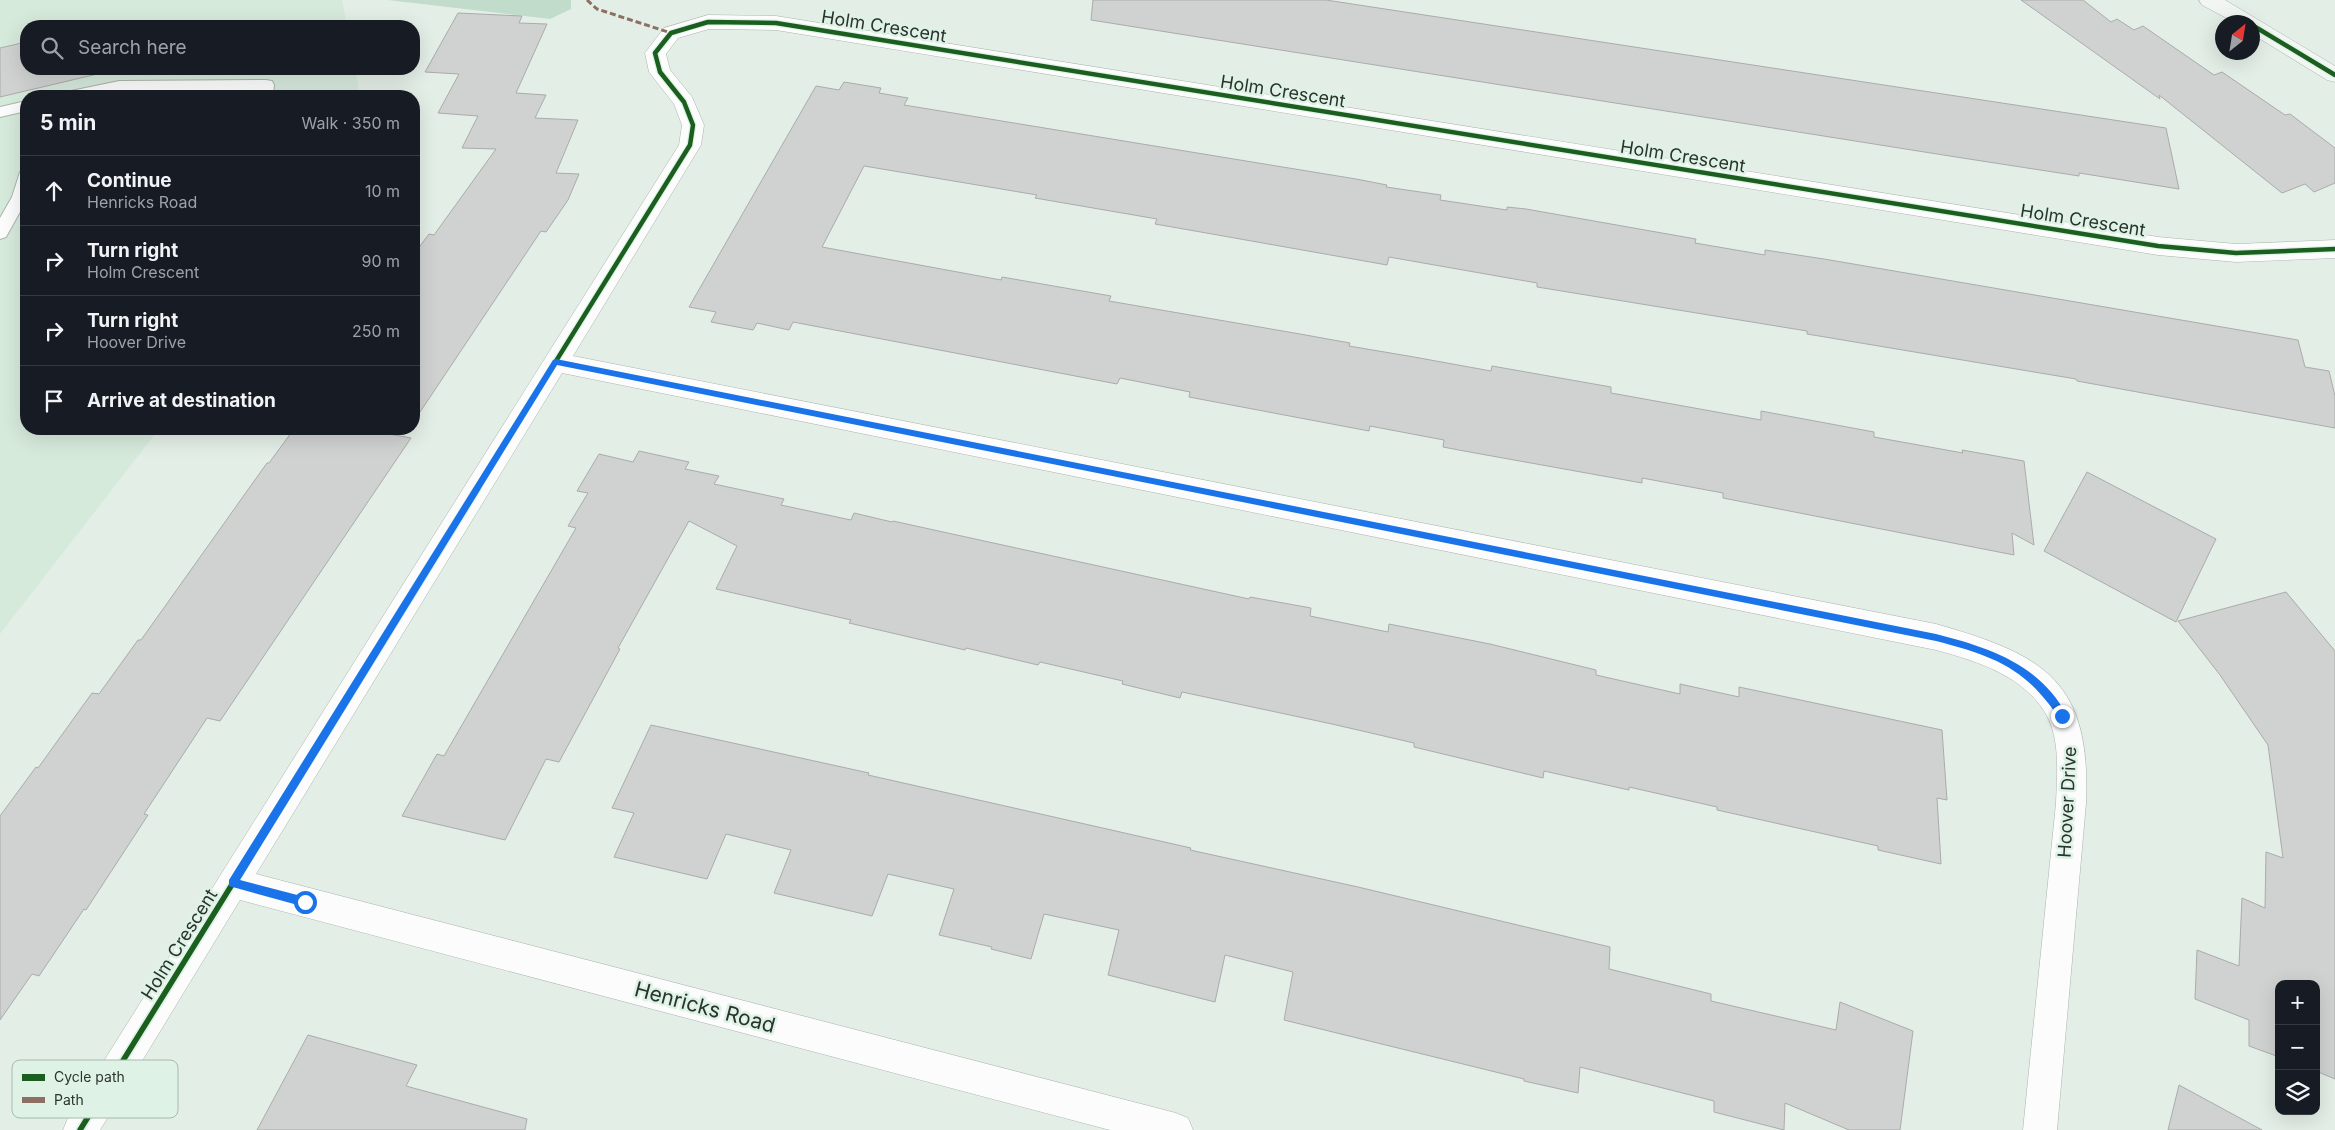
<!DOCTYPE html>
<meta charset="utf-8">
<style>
body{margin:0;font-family:Inter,sans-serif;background:#242831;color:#f1f3f6}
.controls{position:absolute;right:15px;bottom:15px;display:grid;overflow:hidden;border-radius:10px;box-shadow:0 5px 20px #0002}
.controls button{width:45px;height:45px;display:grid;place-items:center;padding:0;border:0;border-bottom:1px solid #363941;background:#171b24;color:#f1f3f6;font:25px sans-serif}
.compass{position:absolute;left:2215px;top:15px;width:45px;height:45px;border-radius:50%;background:#171b24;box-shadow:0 5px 20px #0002;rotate:30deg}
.stop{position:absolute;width:15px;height:15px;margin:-11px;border:4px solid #1a73e8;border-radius:50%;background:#fff}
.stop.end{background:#1a73e8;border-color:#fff;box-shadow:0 1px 5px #0008}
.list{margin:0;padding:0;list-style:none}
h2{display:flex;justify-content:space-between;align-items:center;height:65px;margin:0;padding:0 20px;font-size:21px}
h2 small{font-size:16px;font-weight:400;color:#9ea1a6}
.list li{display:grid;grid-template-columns:32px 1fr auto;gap:15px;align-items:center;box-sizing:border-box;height:70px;padding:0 20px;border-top:1px solid #363941}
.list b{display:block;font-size:19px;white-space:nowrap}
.list p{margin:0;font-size:16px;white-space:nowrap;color:#9ea1a6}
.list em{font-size:16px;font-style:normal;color:#9ea1a6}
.icon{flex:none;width:28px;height:28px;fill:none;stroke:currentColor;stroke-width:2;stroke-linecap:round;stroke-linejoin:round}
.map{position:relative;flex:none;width:2335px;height:1130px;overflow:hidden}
.search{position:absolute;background:#171b24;box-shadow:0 5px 20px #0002;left:20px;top:20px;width:400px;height:55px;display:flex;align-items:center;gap:12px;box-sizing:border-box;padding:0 18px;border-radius:20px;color:#9ea1a6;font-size:19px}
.panel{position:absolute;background:#171b24;box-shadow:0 5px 20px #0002;left:20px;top:90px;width:400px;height:345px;border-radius:20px}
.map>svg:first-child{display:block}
.built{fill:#d6eadc}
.green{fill:#c1dccb}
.building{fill:#d0d1d1;stroke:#aaacab}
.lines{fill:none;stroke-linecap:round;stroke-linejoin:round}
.lane-casing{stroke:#abb4ad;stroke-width:2}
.street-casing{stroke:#abb4ad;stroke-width:1}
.secondary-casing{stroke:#abb4ad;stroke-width:1}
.lane{fill:#fbfcfb;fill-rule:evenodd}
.street{fill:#fbfcfb;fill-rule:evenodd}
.secondary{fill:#f1f6f3;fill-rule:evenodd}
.quiet{stroke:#8d6e63;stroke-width:3;stroke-dasharray:6 3;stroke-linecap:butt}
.cycleway-far1-casing{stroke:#def3e5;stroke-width:7}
.cycleway-casing{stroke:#def3e5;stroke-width:9}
.cycleway-far1{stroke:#1b5e20;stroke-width:4.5}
.cycleway{stroke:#1b5e20;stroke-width:5.5}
.route{fill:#1a73e8}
.labels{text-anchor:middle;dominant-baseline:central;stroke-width:5;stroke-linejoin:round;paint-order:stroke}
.street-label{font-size:18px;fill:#2b332e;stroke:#def3e5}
.near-street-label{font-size:21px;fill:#2b332e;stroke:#def3e5}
.key{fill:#def3e5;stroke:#a8b9ae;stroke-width:1}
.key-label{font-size:14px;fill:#2b332e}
</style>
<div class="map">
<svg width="2335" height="1130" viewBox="0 0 2335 1130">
<rect width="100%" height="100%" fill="#e3eee6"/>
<path class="built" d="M0,0H342L347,26H26V69H355L360,96H26V429H159L0,634Z"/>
<path class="green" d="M388,0H571V9L550,19Z"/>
<path class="building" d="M1093,0H1326L2166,128L2179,189L2079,173V176L1956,157L1091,20Z
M2021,0H2083L2111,22L2117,19L2134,30L2143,26L2214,75L2222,72L2285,115L2290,114L2335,148V183L2314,192L2305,184L2282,193L2159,95L2160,99Z
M458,13L522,16L519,23L547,24L516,93L546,95L535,118L578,120L556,173L579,174L568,200L546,232L541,231L414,421V254L429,234L434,235L496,149L462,148L478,116L438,113L459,74L425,72Z
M26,42V69H106V72L0,97V48Z
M844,82L881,88L879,93L908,98L904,105L1356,179L1387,185L1386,187L1441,195L1440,200L1507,210V207L1526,209L1696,239L1695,243L1765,255V250L1824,259L2298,340L2305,367L2329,371L2335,396V428L2077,381L2076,379L1807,334V331L1537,287V283L1389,257L1387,265L1212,234L1155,224L1157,219L1035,198L1037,195L864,166L822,247L1001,280L1002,277L1111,296L1109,301L1300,334L1350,343L1349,346L1414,357L1491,371L1492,366L1611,387V393L1761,420V411L1874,432V437L1963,453L1962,450L2024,461L2034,545L2012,533L2014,555L1723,498V493L1642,478V483L1464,451L1443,447L1444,440L1370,426L1369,431L1189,397L1190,392L1120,378L1117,384L793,322L789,330L757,323L753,330L711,322L716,312L689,307L816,86L839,90Z
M294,429H362L411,438L220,721L207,718L144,814L148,815L86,910L84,909L39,976L32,974L0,1020V816L36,767L38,768L92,693L99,694L138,640H141L267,463H269Z
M639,451L689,462L685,469L719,476L714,484L784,499L781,505L851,520L854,513L892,522L893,521L1249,599L1250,597L1311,608L1310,616L1388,632L1389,624L1490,644L1596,670V675L1680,694V684L1739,697V687L1942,730L1947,800L1937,798L1941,864L1878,850V846L1717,810V807L1629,787V790L1544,771L1543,778L1414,747V743L1332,724L1182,692L1180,698L1122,684L1123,681L1040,662L1038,665L966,648L965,650L849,623L851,620L716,589L737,546L689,521L618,648L620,649L559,762L546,759L505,840L402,816L437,754L444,756L576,528L568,526L588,493L577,491L599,454L633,462Z
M2087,472L2216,539L2176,622L2044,551Z
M2286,592L2335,651V1079L2316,1071V984H2279V1057L2249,1046V1020L2195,999L2197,950L2239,966L2242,898L2265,908L2266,852L2283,858L2268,745L2220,675L2178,621Z
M651,725L869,773L868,775L1191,848L1190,850L1358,887L1610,947L1609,969L1711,994V1001L1836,1030L1840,1002L1913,1031L1900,1130H1849L1785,1103L1784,1130L1714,1112V1101L1580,1067L1578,1093L1524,1081V1079L1284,1020L1293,972L1225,955L1215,1002L1108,975L1119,930L1044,914L1031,959L991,949L992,947L939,935L954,889L888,874L872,916L774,893L791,850L726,834L707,879L614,857L634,813L612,808Z
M308,1035L417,1065L406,1086L527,1119L525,1130H257Z
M2179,1085L2262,1130H2168Z"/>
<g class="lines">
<g class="lane-casing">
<path id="lane" d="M266,80L272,81L274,85L273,96H257L258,90L119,91L95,96H63L65,92L71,91L119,81Z
M26,101V111L0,117V107Z
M26,170V201L6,237L0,239V218L12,197L20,172Z"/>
</g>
<g class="street-casing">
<path id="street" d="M708,15L776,16L2158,237L2236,244L2335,240V258L2236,262L2158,255L776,30L709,29L678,38L666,54L670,70L692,97L704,125L701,145L573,356L1936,624C2045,655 2091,681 2086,803L2057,1130H2023L2056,803C2057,777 2060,745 2049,720C2029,677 1977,661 1936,650L562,373L256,874L1176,1113L1188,1118L1193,1130H1110L240,900L100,1130H63L68,1118L679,145L682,125L674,104L649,72L645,53L664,28Z"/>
</g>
<g class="secondary-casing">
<path id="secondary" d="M2199,0H2225L2335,66V82L2327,80L2252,34V22H2234L2202,5Z"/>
</g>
<use href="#lane" class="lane"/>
<use href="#street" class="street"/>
<use href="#secondary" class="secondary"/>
<path class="quiet" d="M587,0L597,9L671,33"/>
<g class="cycleway-far1-casing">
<path id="cycleway-far1" d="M2252,25L2335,75
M476,490L690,145L693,125L684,102L660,72L655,53L671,33L708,22L776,23L2158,246L2236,253L2335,249"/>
</g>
<g class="cycleway-casing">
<path id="cycleway" d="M80,1130L477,489"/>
</g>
<use href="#cycleway-far1" class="cycleway-far1"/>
<use href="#cycleway" class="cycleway"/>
</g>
<path class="route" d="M556,359L1936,634C1987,647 2041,664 2067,716L2065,718H2059C2025,667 1993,656 1936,641L557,365L240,880L305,897L310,902L309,905L305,907L229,886V880L553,360Z"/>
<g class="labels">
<g class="street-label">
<text transform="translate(884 26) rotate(9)">Holm Crescent</text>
<text transform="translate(1283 91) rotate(9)">Holm Crescent</text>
<text transform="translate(1683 156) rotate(9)">Holm Crescent</text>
<text transform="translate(2083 220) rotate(9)">Holm Crescent</text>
<text transform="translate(2067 802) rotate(-87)">Hoover Drive</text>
<text transform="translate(179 944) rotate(-58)">Holm Crescent</text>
</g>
<g class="near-street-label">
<text transform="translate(705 1007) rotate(15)">Henricks Road</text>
</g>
</g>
<rect x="12" y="1060" width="166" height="58" rx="8" class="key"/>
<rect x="22" y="1074" width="23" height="7" fill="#1b5e20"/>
<rect x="22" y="1097" width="23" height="6" fill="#8d6e63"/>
<g class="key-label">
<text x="54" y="1082">Cycle path</text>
<text x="54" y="1105">Path</text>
</g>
</svg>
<div class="controls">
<button>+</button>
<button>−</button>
<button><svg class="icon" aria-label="layers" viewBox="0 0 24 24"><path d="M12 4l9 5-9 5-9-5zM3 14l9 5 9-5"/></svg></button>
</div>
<svg class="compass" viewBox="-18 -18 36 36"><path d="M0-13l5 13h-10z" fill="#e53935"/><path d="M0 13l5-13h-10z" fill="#9ea1a6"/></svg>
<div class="stop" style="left:305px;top:902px"></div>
<div class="stop end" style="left:2062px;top:716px"></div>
<div class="search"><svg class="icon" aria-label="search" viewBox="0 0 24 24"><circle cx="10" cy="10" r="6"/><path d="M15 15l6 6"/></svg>Search here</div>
<section class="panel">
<h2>5 min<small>Walk · 350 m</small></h2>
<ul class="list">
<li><svg class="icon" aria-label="ahead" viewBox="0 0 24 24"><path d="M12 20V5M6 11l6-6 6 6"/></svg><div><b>Continue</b><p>Henricks Road</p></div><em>10 m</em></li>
<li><svg class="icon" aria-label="right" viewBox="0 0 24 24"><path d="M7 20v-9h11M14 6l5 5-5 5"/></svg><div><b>Turn right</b><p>Holm Crescent</p></div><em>90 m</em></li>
<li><svg class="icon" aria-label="right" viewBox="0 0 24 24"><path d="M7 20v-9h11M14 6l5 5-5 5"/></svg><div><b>Turn right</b><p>Hoover Drive</p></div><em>250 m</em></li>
<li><svg class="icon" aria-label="arrive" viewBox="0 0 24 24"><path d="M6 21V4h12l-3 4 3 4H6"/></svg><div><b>Arrive at destination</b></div></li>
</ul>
</section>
</div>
